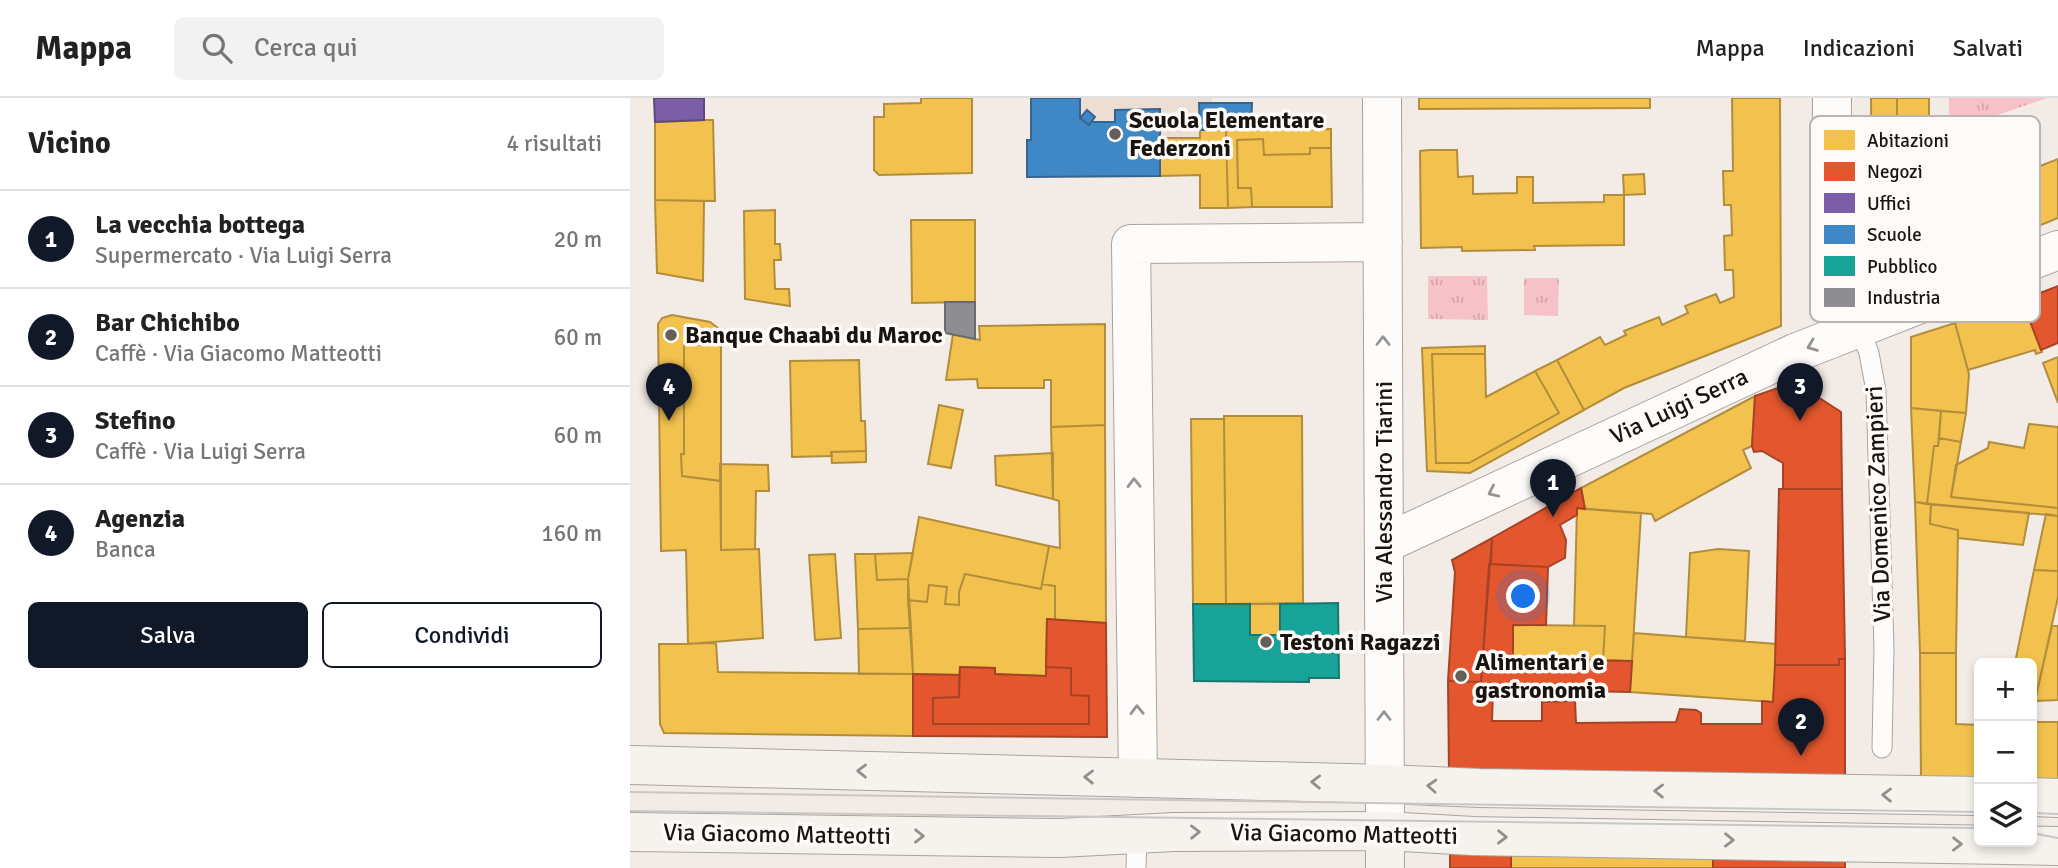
<!DOCTYPE html>
<html lang="it">
<meta charset="utf-8">
<style>
body{margin:0;font-family:Signika,sans-serif;background:#f2f2f2;color:#222}
.controls{position:absolute;right:21px;bottom:21px;display:grid;overflow:hidden;border-radius:10px;box-shadow:0 4px 10px #0003}
.controls button{width:63px;height:63px;display:grid;place-items:center;padding:0;border:0;border-bottom:2px solid #e0e0e0;background:#fff;color:#222;font:35px sans-serif}
.you{position:absolute;left:894px;top:499px;width:24px;height:24px;margin:-18px;border:5px solid #fff;border-radius:50%;background:#1a73e8;box-shadow:0 0 0 10px #1a73e833}
.badge{display:grid;place-items:center;width:46px;height:46px;border-radius:50%;background:#111827;color:#fff;font-size:23px;font-weight:700}
.pin{position:absolute;translate:-50% -58px;filter:drop-shadow(0 2px 4px #0008)}
.pin::after{content:'';position:absolute;top:37px;width:24px;height:21px;background:inherit;clip-path:polygon(0 0,100% 0,50% 100%)}
.list{margin:0;padding:0;list-style:none}
h2{display:flex;justify-content:space-between;align-items:center;height:91px;margin:0;padding:0 28px;font-size:30px}
h2 small{font-size:23px;font-weight:400;color:#767676}
.list li{display:grid;grid-template-columns:46px 1fr auto;gap:21px;align-items:center;box-sizing:border-box;height:98px;padding:0 28px;border-top:2px solid #e0e0e0}
.list b{display:block;font-size:26px;white-space:nowrap}
.list p{margin:0;font-size:23px;white-space:nowrap;color:#767676}
.list em{font-size:23px;font-style:normal;color:#767676}
.actions{display:flex;gap:14px;padding:21px 28px}
.actions a{flex:1;padding:16px 0;border:2px solid #111827;border-radius:10px;text-align:center;font-size:24px;color:#111827}
.actions .main{background:#111827;color:#fff}
.icon{flex:none;width:38px;height:38px;fill:none;stroke:currentColor;stroke-width:2;stroke-linecap:round;stroke-linejoin:round}
.map{position:relative;flex:none;width:1428px;height:770px;overflow:hidden}
header{display:flex;align-items:center;gap:42px;box-sizing:border-box;height:98px;padding:0 35px;background:#fff;border-bottom:2px solid #e0e0e0}
header strong{font-size:33px}
nav{display:flex;gap:38px;margin-inline-start:auto;font-size:24px}
.search{width:490px;height:63px;background:#f2f2f2;display:flex;align-items:center;gap:18px;box-sizing:border-box;padding:0 24px;border-radius:10px;color:#767676;font-size:26px}
main{display:flex}
aside{flex:1;background:#fff}
.map>svg:first-child{display:block}
.built{fill:#ecded3}
.grass{fill:url(#grass-tufts)}
.homes{fill:#f2c14e;stroke:#b18d3c;stroke-width:2}
.shops{fill:#e4572e;stroke:#a74325;stroke-width:2}
.offices{fill:#7b5ea7;stroke:#5e487a;stroke-width:2}
.schools{fill:#3f88c5;stroke:#34658f;stroke-width:2}
.public{fill:#17a398;stroke:#187870;stroke-width:2}
.industry{fill:#8d8d92;stroke:#6a696b;stroke-width:2}
.lines{fill:none;stroke-linecap:round;stroke-linejoin:round}
.lane-casing{stroke:#a9a39f;stroke-width:21}
.street-casing{stroke:#a9a39f;stroke-width:40}
.secondary-casing{stroke:#a9a39f;stroke-width:40}
.lane{stroke:#fdfcfb;stroke-width:19}
.street{stroke:#fdfcfb;stroke-width:38}
.secondary{stroke:#f6f3ee;stroke-width:38}
.tram{stroke:#c9c7c6;stroke-width:2}
.oneway{stroke:#969492}
.oneway2{stroke:#938f8b}
.poi-dot{fill:#655f5c;stroke:#fdfaf8;stroke-width:2.5}
.labels{text-anchor:middle;dominant-baseline:central;stroke-width:7;stroke-linejoin:round;paint-order:stroke}
.poi-label{font-size:24px;font-weight:bold;fill:#191411;stroke:#fdfaf8;text-anchor:start}
.street-label{font-size:24px;fill:#191411;stroke:#fdfaf8}
.key{fill:#fdfaf8;stroke:#b9b5b3;stroke-width:2}
.key-label{font-size:19px;fill:#191411}
</style>
<header>
<strong>Mappa</strong>
<div class="search"><svg class="icon" aria-label="search" viewBox="0 0 24 24"><circle cx="10" cy="10" r="6"/><path d="M15 15l6 6"/></svg>Cerca qui</div>
<nav><a>Mappa</a><a>Indicazioni</a><a>Salvati</a></nav>
</header>
<main>
<aside>
<h2>Vicino<small>4 risultati</small></h2>
<ul class="list">
<li><span class="badge">1</span><div><b>La vecchia bottega</b><p>Supermercato · Via Luigi Serra</p></div><em>20 m</em></li>
<li><span class="badge">2</span><div><b>Bar Chichibo</b><p>Caffè · Via Giacomo Matteotti</p></div><em>60 m</em></li>
<li><span class="badge">3</span><div><b>Stefino</b><p>Caffè · Via Luigi Serra</p></div><em>60 m</em></li>
<li><span class="badge">4</span><div><b>Agenzia</b><p>Banca</p></div><em>160 m</em></li>
</ul>
<div class="actions"><a class="main">Salva</a><a>Condividi</a></div>
</aside>
<div class="map">
<svg width="1428" height="770" viewBox="0 0 1428 770">
<defs>
<pattern id="grass-tufts" width="24" height="20" patternUnits="userSpaceOnUse" patternTransform="scale(1.75)"><rect width="24" height="20" fill="#f7c2c7"/><path d="M3 7l-1-3M5 7V3M7 7l1-3M15 17l-1-3M17 17v-4M19 17l1-3" fill="none" stroke="#d3a6aa"/></pattern>
</defs>
<rect width="100%" height="100%" fill="#f3ebe6"/>
<path class="built" d="M401,0H582V5L569,6L570,77L397,79V42L401,41Z"/>
<path class="grass" d="M1319,0H1417L1326,31L1319,24Z
M798,178H857L858,222L798,221Z
M894,180H929L928,218L894,217Z"/>
<path class="homes" d="M291,0H342V75L249,77L244,72V19H254V6L291,5Z
M789,0H1020V10L789,11Z
M1102,0H1150L1151,228L994,290L954,312L927,262L970,239L975,247L996,237L994,233L1029,219L1032,227L1058,215L1055,208L1086,196L1090,205L1104,199L1103,172H1095L1094,138L1102,137L1101,107H1094L1093,73H1103Z
M1241,0H1267V91L1242,99Z
M1267,0H1299V86L1323,135L1299,145L1267,91Z
M74,22H83L85,103L25,102V24Z
M701,31V50H680V56L634,57L633,41L607,42L608,90H621L622,109L598,110L596,32Z
M570,32H596L598,110H570V77L530,78V40H570Z
M633,41L634,57L680,56V50H701L702,109H622L621,90H608L607,42Z
M799,52H827L828,79L843,78V96L887,95V79H903V105L974,104V97H994V147L904,148L905,152L832,153V149L791,150L790,53Z
M1428,61V120L1332,159L1310,107Z
M1014,76L1015,96L994,97L993,77Z
M25,102L74,103L73,183L27,175Z
M145,112V146H150L151,162H144L145,191H159L160,208L115,201L114,113Z
M281,122H345V204L282,205Z
M1392,202L1412,254L1406,256L1405,252L1338,272L1325,225Z
M42,217L80,224L88,230L89,235L91,247H54V356H51L52,378L91,383V452L129,451L133,540L58,546L56,452L31,453L28,226L32,220Z
M1325,225L1339,276L1336,315L1281,310V239Z
M475,226V327L421,329V282H414V290H348L347,281L316,282L323,236L350,242L349,228Z
M54,247H91V383L52,378L51,356H54Z
M855,248V256H802L806,365H839L929,315L905,273L927,262L954,312L840,375L797,373L792,250Z
M802,256H855L856,299L905,273L929,315L839,365H806Z
M1428,259V305L1413,265Z
M229,262L231,323H235L236,353L201,354L202,358L162,359L160,263Z
M1125,298L1122,348L1113,352L1121,370L1025,423L1022,416L955,411L951,390Z
M309,307L333,312L321,370L298,366Z
M1281,310L1311,313L1308,348H1304L1297,406L1285,404Z
M1311,313L1336,315L1331,344L1309,340Z
M594,318H672L673,505L596,506Z
M561,321H594L596,506H563Z
M1399,326L1428,329V410L1321,399L1326,367L1358,350L1359,344L1394,350Z
M475,327L476,525L425,522V488L412,486L419,448L430,450L429,403L423,401L421,329Z
M1309,340L1331,344L1321,399L1428,410V418L1297,406L1304,348H1308Z
M236,353V364L202,365L201,354Z
M423,355V401L366,387L365,358Z
M90,366L138,367L139,393H126L125,451L91,452Z
M1285,404L1301,406L1300,426L1328,432L1326,555H1290Z
M1301,406L1399,415L1393,447L1328,440V432L1300,426Z
M947,410L1011,415L1002,563L973,562L975,528H944Z
M1416,416L1428,418V473L1404,472Z
M289,419L419,448L411,491L335,476L329,494V507L315,506L317,489L299,487L297,504L278,502V481Z
M1088,451L1119,453L1115,543L1056,539L1060,455Z
M283,455L278,481L247,482L245,456Z
M205,456L211,540L185,542L179,457Z
M225,456H245L247,482L278,481L281,530L228,531Z
M1404,472L1428,473V499L1405,603L1402,602V565H1385Z
M335,476L411,491L412,486L425,488V522L417,521L416,578L365,576V570L330,569L329,577L283,576L278,502L297,504L299,487L317,489L315,506L329,507V494Z
M620,506H650V537H620Z
M883,527L975,528L973,562L883,561Z
M1422,528H1428V602L1405,603Z
M281,530L283,576H229L228,531Z
M1004,535L1147,546L1143,604L1000,594Z
M86,545L88,574L283,576V638L34,635L30,626L29,546Z
M1290,555H1326V626L1349,627V683L1291,682Z
M1402,624H1428V685L1402,684Z
M881,757L1083,759V770H881Z"/>
<path class="shops" d="M1428,188V245L1411,252L1392,202Z
M1165,284L1211,314L1212,391H1153V365L1132,353L1124,354L1122,348L1125,298Z
M951,390L955,411L947,410V417L930,427L936,442L935,460L918,469L861,466L862,440Z
M1149,391H1212L1215,561H1209V567H1145Z
M862,440L851,584L818,583L825,474L822,462Z
M859,466L918,469L916,527H883V561L1002,563L1000,594L863,591L862,623H912V604L945,603L946,625L1046,624L1050,611L1066,612L1071,615V626H1132V603L1143,604L1145,567H1209V561H1215V681L819,675L818,583L851,584Z
M417,521L476,525L477,639L283,638V576L329,577V599L303,600V626H459V598L441,597V570L416,569Z
M330,569L365,570V576L416,578V569L441,570V597L459,598V626H303V600L329,599Z
M820,755L881,757V770H820Z
M1083,759L1215,761V770H1083Z"/>
<path class="offices" d="M24,0H74V22L25,24Z"/>
<path class="schools" d="M401,0H450V20L459,27L461,24H485V12L530,11V78L397,79V42H401Z
M569,5H622L621,32H570Z
M457,12L465,19L459,27L450,20Z"/>
<path class="public" d="M708,505L709,580H679V584L564,583L563,506H620V537H650V506Z"/>
<path class="industry" d="M315,204H345V241L315,235Z"/>
<g class="lines">
<g class="lane-casing">
<path id="lane" d="M1229,230L1239,255L1246,293L1254,550L1252,650
M506,770L507,737"/>
</g>
<g class="street-casing">
<path id="street" d="M752,0L755,733
M1202,0C1202,50 1198,103 1207,152C1211,178 1220,204 1229,230
M754,446L1165,255L1428,152
M508,680L501,146L753,144"/>
</g>
<g class="secondary-casing">
<path id="secondary" d="M0,667L755,686L850,690L1349,698
M1402,699L1428,700
M755,733V770
M0,734L430,740L544,734L755,733L843,738L1428,748"/>
</g>
<use href="#lane" class="lane"/>
<use href="#street" class="street"/>
<use href="#secondary" class="secondary"/>
<path class="tram" d="M0,694L1349,714
M0,713L1349,730
M1402,715L1428,716
M1402,735L1428,740"/>
</g>
<defs><path id="oneway-chevron" d="M-2-3.5L2.5 0L-2 3.5" fill="none" stroke-width="1.6" stroke-linecap="round" stroke-linejoin="round" transform="scale(1.75)"/></defs>
<g class="oneway">
<use href="#oneway-chevron" transform="translate(753 243) rotate(-90)"/>
<use href="#oneway-chevron" transform="translate(1182 248) rotate(159)"/>
<use href="#oneway-chevron" transform="translate(504 385) rotate(-91)"/>
<use href="#oneway-chevron" transform="translate(863 394) rotate(155)"/>
<use href="#oneway-chevron" transform="translate(507 612) rotate(-91)"/>
<use href="#oneway-chevron" transform="translate(754 618) rotate(-90)"/>
</g>
<g class="oneway2">
<use href="#oneway-chevron" transform="translate(232 673) rotate(-179)"/>
<use href="#oneway-chevron" transform="translate(459 679) rotate(-179)"/>
<use href="#oneway-chevron" transform="translate(686 684) rotate(-179)"/>
<use href="#oneway-chevron" transform="translate(802 688) rotate(-177)"/>
<use href="#oneway-chevron" transform="translate(1029 693) rotate(-179)"/>
<use href="#oneway-chevron" transform="translate(1257 697) rotate(-179)"/>
<use href="#oneway-chevron" transform="translate(565 734) rotate(-1)"/>
<use href="#oneway-chevron" transform="translate(289 738) rotate(1)"/>
<use href="#oneway-chevron" transform="translate(872 739) rotate(1)"/>
<use href="#oneway-chevron" transform="translate(1099 742) rotate(1)"/>
<use href="#oneway-chevron" transform="translate(1327 746) rotate(1)"/>
</g>
<g class="poi-dot">
<circle cx="485" cy="36" r="7"/>
<circle cx="41" cy="237" r="7"/>
<circle cx="636" cy="544" r="7"/>
<circle cx="831" cy="578" r="7"/>
</g>
<g class="labels">
<g class="poi-label">
<text x="499" y="22">Scuola Elementare<tspan x="499" dy="28">Federzoni</tspan></text>
<text x="55" y="237">Banque Chaabi du Maroc</text>
<text x="650" y="544">Testoni Ragazzi</text>
<text x="845" y="564">Alimentari e<tspan x="845" dy="28">gastronomia</tspan></text>
</g>
<g class="street-label">
<text transform="translate(1049 308) rotate(-25)">Via Luigi Serra</text>
<text transform="translate(754 394) rotate(-90)">Via Alessandro Tiarini</text>
<text transform="translate(1248 406) rotate(-92)">Via Domenico Zampieri</text>
<text transform="translate(147 736) rotate(1)">Via Giacomo Matteotti</text>
<text transform="translate(714 736) rotate(1)">Via Giacomo Matteotti</text>
</g>
</g>
<rect x="1180" y="18" width="230" height="206" rx="10" class="key"/>
<rect x="1194" y="32" width="31" height="20" fill="#f2c14e"/>
<rect x="1194" y="64" width="31" height="19" fill="#e4572e"/>
<rect x="1194" y="95" width="31" height="20" fill="#7b5ea7"/>
<rect x="1194" y="127" width="31" height="19" fill="#3f88c5"/>
<rect x="1194" y="158" width="31" height="20" fill="#17a398"/>
<rect x="1194" y="190" width="31" height="19" fill="#8d8d92"/>
<g class="key-label">
<text x="1237" y="49">Abitazioni</text>
<text x="1237" y="80">Negozi</text>
<text x="1237" y="112">Uffici</text>
<text x="1237" y="143">Scuole</text>
<text x="1237" y="175">Pubblico</text>
<text x="1237" y="206">Industria</text>
</g>
</svg>
<div class="controls">
<button>+</button>
<button>−</button>
<button><svg class="icon" aria-label="layers" viewBox="0 0 24 24"><path d="M12 4l9 5-9 5-9-5zM3 14l9 5 9-5"/></svg></button>
</div>
<div class="you"></div>
<div class="pin badge" style="left:923px;top:419px">1</div>
<div class="pin badge" style="left:1171px;top:658px">2</div>
<div class="pin badge" style="left:1170px;top:323px">3</div>
<div class="pin badge" style="left:39px;top:323px">4</div>
</div>
</main>
